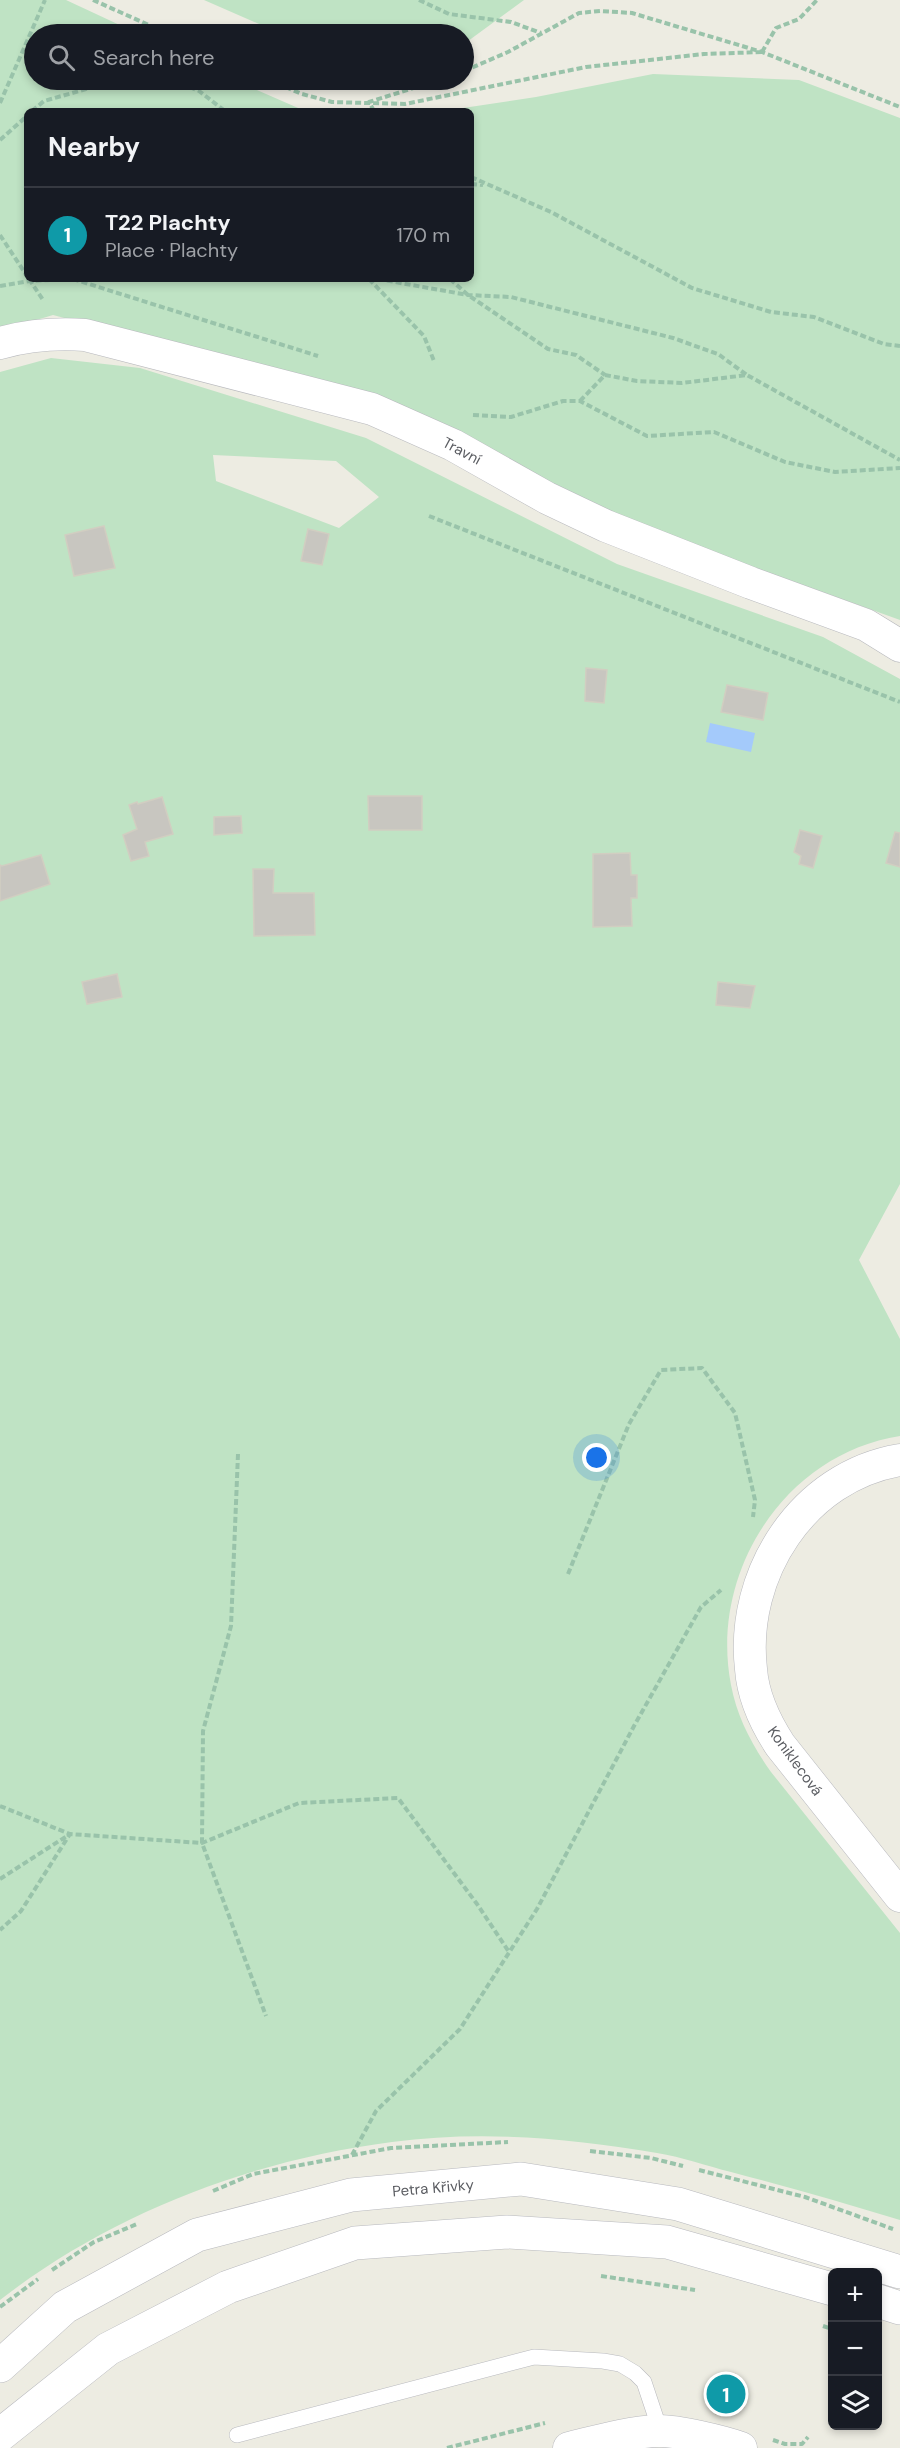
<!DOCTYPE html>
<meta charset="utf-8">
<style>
body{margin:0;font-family:"DM Sans",sans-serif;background:#20242c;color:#f1f3f6}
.controls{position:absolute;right:18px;bottom:18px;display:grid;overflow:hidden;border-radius:9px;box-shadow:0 3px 9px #0003}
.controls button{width:54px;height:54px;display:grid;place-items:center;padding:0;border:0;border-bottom:2px solid #363941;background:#171b24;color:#f1f3f6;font:30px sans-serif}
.you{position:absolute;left:597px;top:1458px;width:21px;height:21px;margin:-15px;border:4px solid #fff;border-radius:50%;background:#1a73e8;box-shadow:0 0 0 9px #1a73e833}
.badge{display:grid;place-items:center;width:39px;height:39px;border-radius:50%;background:#e05834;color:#fff;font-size:20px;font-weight:700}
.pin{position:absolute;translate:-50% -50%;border:3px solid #fff;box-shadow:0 2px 6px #0006}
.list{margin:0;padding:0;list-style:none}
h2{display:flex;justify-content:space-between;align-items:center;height:78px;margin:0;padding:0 24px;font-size:26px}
h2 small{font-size:20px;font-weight:400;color:#9ea1a6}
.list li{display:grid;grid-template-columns:39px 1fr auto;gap:18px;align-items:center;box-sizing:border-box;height:96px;padding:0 24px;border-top:2px solid #363941}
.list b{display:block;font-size:22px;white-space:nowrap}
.list p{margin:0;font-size:20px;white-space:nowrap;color:#9ea1a6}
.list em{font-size:20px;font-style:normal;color:#9ea1a6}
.icon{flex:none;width:33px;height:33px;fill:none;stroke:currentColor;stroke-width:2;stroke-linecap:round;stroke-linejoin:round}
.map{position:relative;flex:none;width:900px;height:2448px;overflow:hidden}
.search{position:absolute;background:#171b24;box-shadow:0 3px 9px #0003;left:24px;top:24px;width:450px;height:66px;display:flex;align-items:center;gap:15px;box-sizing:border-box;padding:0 21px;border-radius:33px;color:#9ea1a6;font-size:22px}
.panel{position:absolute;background:#171b24;box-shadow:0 3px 9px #0003;left:24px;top:108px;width:450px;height:174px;border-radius:9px}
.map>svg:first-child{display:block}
.green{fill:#bfe3c4;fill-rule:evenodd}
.water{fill:#a4cafb}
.building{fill:#c8c6c0;stroke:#d1cec1;stroke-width:1.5}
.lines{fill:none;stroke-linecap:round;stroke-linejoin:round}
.service-casing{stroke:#b8b9be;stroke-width:16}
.minor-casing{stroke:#b8b9be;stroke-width:33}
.tertiary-casing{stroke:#b8b9be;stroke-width:34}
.path{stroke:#99c3aa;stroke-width:4;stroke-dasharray:6 3;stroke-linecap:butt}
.service{stroke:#fff;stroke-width:15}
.minor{stroke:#fff;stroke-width:32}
.tertiary{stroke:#fff;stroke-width:33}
.labels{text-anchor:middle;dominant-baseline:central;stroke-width:5;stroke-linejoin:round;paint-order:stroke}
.street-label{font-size:15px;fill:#5b5d62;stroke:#fff}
</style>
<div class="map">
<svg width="900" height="2448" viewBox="0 0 900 2448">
<rect width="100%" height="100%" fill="#edece2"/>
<path class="green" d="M0,0H66L139,34H34V80H234L305,111H27V279H471V111H443L536,97L653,74L799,80L900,118V620L575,503L372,399L53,315L0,331Z
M204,0H524L464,44V34H282Z
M51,358L140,368L366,438L617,564L823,637L900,679V1184L859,1260L900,1339V1436C785,1454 709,1572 731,1685C737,1717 752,1745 771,1772L900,1933V2220C844,2203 788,2187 731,2172C707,2166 682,2157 657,2153C571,2138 480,2130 392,2142C252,2160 112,2213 0,2300V372ZM213,455L336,461L379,497L339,528L216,481Z"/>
<path class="water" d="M710,723L755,733L751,752L706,742Z"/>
<path class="building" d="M104,526L115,568L74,576L65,535Z
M308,529L329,534L322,565L301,561Z
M586,668L607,670L604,703L585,701Z
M727,685L768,693L763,720L721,712Z
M368,796H422V830H369Z
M162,797L173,834L145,842L149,856L131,861L123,835L137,829L129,805L137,802L138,804Z
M241,816L242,833L214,835V817Z
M800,830L822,836L813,868L799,864L801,856L794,852Z
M895,832L900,833V867L886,863Z
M630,853L631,875H637V898H631L632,926L593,927V854Z
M41,855L50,884L0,901V865L2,866Z
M253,869H274L273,893H314L315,935L254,936Z
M117,974L122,997L87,1004L82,982Z
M718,982L755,986L750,1008L716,1005Z
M735,2374L744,2407L716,2414L708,2382Z"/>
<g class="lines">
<g class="service-casing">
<path id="service" d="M237,2435L534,2357L603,2361L620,2364L635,2373L644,2382L660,2430"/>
</g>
<g class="minor-casing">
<path id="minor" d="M0,343C29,335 56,333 85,335L372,409L453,445L547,498L606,526L751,583L866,625L900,646
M900,1460C803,1476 740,1574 751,1669C753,1697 765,1722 780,1745L900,1896
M569,2448C598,2441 628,2432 658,2431C675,2430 725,2442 741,2448"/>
</g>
<g class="tertiary-casing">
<path id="tertiary" d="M878,2301L900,2308
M0,2366L65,2307L197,2235L351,2195L521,2179L678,2204L900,2272
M0,2435L108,2349L228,2287L355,2243L507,2232L667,2242L832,2289"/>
</g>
<path class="path" d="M93,0L169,34
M419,0L449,14L511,22L541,33
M762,52L776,28L799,19L817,0
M464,71L508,52L579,13L600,11L632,13L762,52L900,107
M173,80L199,91L225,111
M269,80L302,94L332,102L405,104L586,67L704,54L762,52
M0,103L45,0
M32,111L44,101L90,88L108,80
M374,111L369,102L439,80
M0,140L27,116
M471,177L551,212L692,288L771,312L814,317L884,344L900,346
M471,184L483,185
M0,235L27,276
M29,279L43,300
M73,279L318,356
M369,279L424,336L434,361
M378,279L468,295L511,297L673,338L718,354L747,375
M450,279L468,295L548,349L576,355L605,375
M0,286L30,281L67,279
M580,401L605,375L637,381L682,383L747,375L900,460
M473,415L511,417L563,401H580L647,436L714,432L785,462L835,472L900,468
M429,516L900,702
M238,1454L231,1626L203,1731L202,1843L266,2016
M568,1574L629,1424L661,1370L702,1368L735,1413L755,1500L753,1517
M0,1806L70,1834L202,1843L299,1803L398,1798L477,1904L509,1952
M0,1879L70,1834L21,1911L0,1930
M590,2151L651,2158L683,2166
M352,2155L376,2111L460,2029L537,1909L634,1726L701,1607L721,1590
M699,2170L805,2197L893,2229
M213,2191L253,2174L391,2148L508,2142
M52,2270L94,2242L137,2224
M601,2276L695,2290
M0,2307L38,2279
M823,2326L832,2329
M773,2440L785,2444H802L808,2437
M447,2448L545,2423"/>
<use href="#service" class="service"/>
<use href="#minor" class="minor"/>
<use href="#tertiary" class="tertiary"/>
</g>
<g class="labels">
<g class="street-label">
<text transform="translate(462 451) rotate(28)">Travní</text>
<text transform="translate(795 1761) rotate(54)">Koniklecová</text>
<text transform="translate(433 2188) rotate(-5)">Petra Křivky</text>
</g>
</g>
</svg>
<div class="controls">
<button>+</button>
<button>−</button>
<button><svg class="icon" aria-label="layers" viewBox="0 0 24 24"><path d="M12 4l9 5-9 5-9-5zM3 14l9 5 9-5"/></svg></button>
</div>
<div class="you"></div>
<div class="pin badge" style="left:726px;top:2394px;background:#0f9aa8">1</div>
<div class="search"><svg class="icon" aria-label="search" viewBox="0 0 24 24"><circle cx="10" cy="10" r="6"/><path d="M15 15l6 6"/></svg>Search here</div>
<section class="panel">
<h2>Nearby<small></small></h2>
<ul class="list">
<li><span class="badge" style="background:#0f9aa8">1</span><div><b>T22 Plachty</b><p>Place · Plachty</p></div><em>170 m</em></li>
</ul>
</section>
</div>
